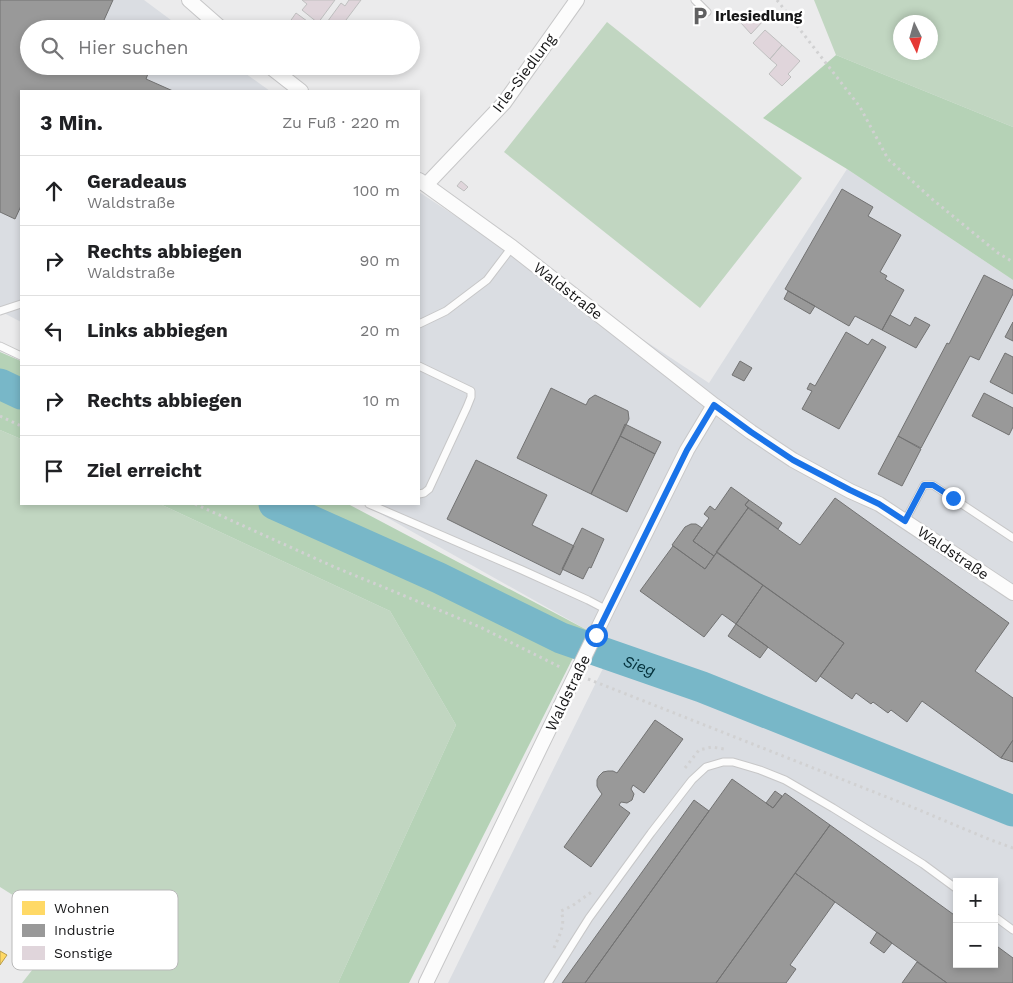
<!DOCTYPE html>
<html lang="de">
<meta charset="utf-8">
<style>
body{margin:0;font-family:"Work Sans",sans-serif;background:#f6f6f6;color:#202124}
.controls{position:absolute;right:15px;bottom:15px;display:grid;overflow:hidden;border-radius:0px;box-shadow:0 2px 8px #0003}
.controls button{width:45px;height:45px;display:grid;place-items:center;padding:0;border:0;border-bottom:1px solid #e0e0e0;background:#fff;color:#202124;font:25px sans-serif}
.compass{position:absolute;left:893px;top:15px;width:45px;height:45px;border-radius:50%;background:#fff;box-shadow:0 2px 8px #0003;rotate:175deg}
.stop{position:absolute;width:15px;height:15px;margin:-11px;border:4px solid #1a73e8;border-radius:50%;background:#fff}
.stop.end{background:#1a73e8;border-color:#fff;box-shadow:0 1px 5px #0008}
.list{margin:0;padding:0;list-style:none}
h2{display:flex;justify-content:space-between;align-items:center;height:65px;margin:0;padding:0 20px;font-size:21px}
h2 small{font-size:16px;font-weight:400;color:#757577}
.list li{display:grid;grid-template-columns:32px 1fr auto;gap:15px;align-items:center;box-sizing:border-box;height:70px;padding:0 20px;border-top:1px solid #e0e0e0}
.list b{display:block;font-size:19px;white-space:nowrap}
.list p{margin:0;font-size:16px;white-space:nowrap;color:#757577}
.list em{font-size:16px;font-style:normal;color:#757577}
.icon{flex:none;width:28px;height:28px;fill:none;stroke:currentColor;stroke-width:2;stroke-linecap:round;stroke-linejoin:round}
.map{position:relative;flex:none;width:1013px;height:983px;overflow:hidden}
.search{position:absolute;background:#fff;box-shadow:0 2px 8px #0003;left:20px;top:20px;width:400px;height:55px;display:flex;align-items:center;gap:12px;box-sizing:border-box;padding:0 18px;border-radius:28px;color:#757577;font-size:19px}
.panel{position:absolute;background:#fff;box-shadow:0 2px 8px #0003;left:20px;top:90px;width:400px;height:415px;border-radius:0px}
.map>svg:first-child{display:block}
.built{fill:#dadde2;fill-rule:evenodd}
.green{fill:#c1d6c1;fill-rule:evenodd}
.forest{fill:#b5d2b6}
.homes{fill:#ffd966;stroke:#b99e4e}
.industry{fill:#999;stroke:#727272}
.lines{fill:none;stroke-linecap:round;stroke-linejoin:round}
.river{stroke:#78b7c8;stroke-width:31}
.building{fill:#e0d5db;stroke:#bfbfbf}
.service-casing{stroke:#c7c7c8;stroke-width:9}
.minor-casing{stroke:#c7c7c8;stroke-width:16}
.path{stroke:#d1d1d2;stroke-width:3;stroke-dasharray:2.5 4;stroke-linecap:butt}
.service{stroke:#fcfcfc;stroke-width:7}
.minor{stroke:#fcfcfc;stroke-width:14}
.route{stroke:#1a73e8;stroke-width:6}
.labels{text-anchor:middle;dominant-baseline:central;stroke-width:5;stroke-linejoin:round;paint-order:stroke}
.poi-label{font-size:15px;font-weight:bold;fill:#161617;stroke:#fff;text-anchor:start}
.street-label{font-size:15px;fill:#161617;stroke:#fff}
.water-label{font-size:16px;font-style:italic;fill:#04313b;stroke:#fff}
.key{fill:#fff;stroke:#b9b9b9;stroke-width:1}
.key-label{font-size:14px;fill:#161617}
</style>
<div class="map">
<svg width="1013" height="983" viewBox="0 0 1013 983">
<rect width="100%" height="100%" fill="#ebebec"/>
<path class="built" d="M0,0H144L183,29H29V66H235L270,91H21V322L0,311Z
M847,169L1013,280V983H448L613,648L596,635L363,504H419V192L709,383ZM957,882H994V964H957Z"/>
<path class="green" d="M814,0H1013V127L836,55ZM900,22H930V52H900Z
M607,22L802,178L700,308L504,152Z
M0,430L21,439V504H160L390,611L456,725L338,983H22L65,928L0,887Z"/>
<path class="forest" d="M836,55L1013,127V280L847,169L763,118Z
M0,352L21,361V439L0,430Z
M160,504H348L587,630L409,983H338L456,725L390,611Z"/>
<path class="homes" d="M0,951L7,955L0,965Z"/>
<path class="industry" d="M0,0H113L100,29H29V66H151L146,79L173,91H21V206L15,219L0,212Z
M842,189L873,207L868,216L901,235L880,272L887,276L885,279L904,290L882,330L855,316L849,326L785,289Z
M984,275L1013,290V294L979,360L970,356L921,448L898,436L947,343L949,344Z
M788,291L815,306L810,314L784,299Z
M890,315L910,326L915,317L930,325L916,348L882,330Z
M1013,322V341L1005,337Z
M846,332L868,345L872,339L886,347L839,429L802,409L812,391L807,389L810,383L815,386Z
M1005,353L1013,357V394L990,382Z
M740,361L752,368L744,381L732,375Z
M551,388L586,405L589,399L595,395L628,411L629,419L591,494L517,458Z
M984,393L1013,408V427L1009,435L972,416Z
M625,424L661,442L655,454L620,436Z
M620,436L655,454L627,512L591,494Z
M898,436L921,449L902,486L878,474Z
M476,460L547,495L532,525L574,546L560,575L447,519Z
M731,487L749,500L745,505L748,508L714,556L693,541L709,518L704,514L710,506L715,510Z
M835,498L1009,623L975,671L1013,698V740L1001,758L922,701L907,722L891,710L888,713L873,702L871,704L856,693L852,699L820,676L844,643L716,552L748,508L800,545Z
M749,500L782,523L778,529L745,505Z
M691,524H696L702,528L693,541L714,556L705,569L672,545L685,527Z
M582,528L604,539L591,568L589,567L583,579L562,569Z
M673,546L705,569L717,552L763,585L736,624L722,614L704,637L640,591Z
M763,585L844,643L816,682L736,624Z
M736,624L768,647L760,658L728,636Z
M655,720L683,739L644,793L633,785L631,789L634,794L632,800L627,803L621,802L619,805L630,813L591,867L564,847L602,794L599,790L597,786V780L599,776L603,772L608,771H613L617,773Z
M1013,740V762L1001,758Z
M732,779L773,808L785,793L830,825L716,983H585Z
M775,791L782,796L773,808L766,803Z
M694,800L709,811L585,983H562Z
M830,825L957,917V964H994V944L1013,958V983H947L795,873Z
M795,873L835,902L790,965L796,969L786,983H716Z
M877,932L892,943L884,953L870,943Z
M917,962L947,983H902Z"/>
<g class="lines">
<g class="river">
<path d="M0,384L21,394"/>
<path id="s1" d="M274,504L439,578L561,638L702,687L1013,811"/>
</g>
</g>
<path class="building" d="M302,0H335L318,23L302,10L307,4Z
M349,0H361L340,28L342,29H322L341,3L345,6Z
M753,10L764,20L751,34L741,23Z
M296,13L318,29H297L289,23Z
M765,30L782,45L770,59L753,43Z
M782,45L800,61L788,74L791,77L782,86L769,74L777,65L770,59Z
M461,181L468,187L464,191L457,186Z"/>
<g class="lines">
<g class="service-casing">
<path id="service" d="M695,0L707,12
M0,311L21,304
M419,324L446,311L487,280L512,247
M0,346L21,356
M419,366L471,391V397L467,407L429,489L424,493L419,494
M369,504L522,570L588,600L607,610
M905,521L924,485H933L1013,538
M994,916L1013,930
M548,983L589,918L651,833L692,780L706,767L723,762H733L760,770L785,780L833,808L923,864L957,889"/>
</g>
<g class="minor-casing">
<path id="minor" d="M189,0L222,29
M269,66L301,91
M419,180L512,247L714,405L687,450L607,610L426,983
M426,185L504,103L577,0
M714,405L751,432L793,460L850,491L879,504L1013,593"/>
</g>
<path class="path" d="M777,0L860,107L888,159L932,199L998,253L1013,262
M0,416L21,426
M195,504L332,566L480,627L562,668
M588,679L912,807L991,840L1013,848
M685,768L699,750L712,747L724,749
M554,948C559,936 566,925 561,911L572,906L593,891"/>
<use href="#service" class="service"/>
<use href="#minor" class="minor"/>
</g>
<g class="lines">
<path class="route" d="M596,635L687,450L714,405L751,432L793,460L850,490L879,504L905,521L924,485H933L953,498"/>
</g>
<defs>
<g id="parking-bare" transform="scale(1.5)"><path d="M-3.5-5.5H1a3.5 3.5 0 0 1 0 7H-1V5.5H-3.5ZM-1-3.4V-.6H.8a1.4 1.4 0 0 0 0-2.8Z" fill="#616162" stroke="#fff" stroke-width="2.5" paint-order="stroke"/></g>
</defs>
<g fill-rule="evenodd">
<use href="#parking-bare" x="700" y="16"/>
</g>
<g class="labels">
<g class="poi-label">
<text x="715" y="16">Irlesiedlung</text>
</g>
<g class="street-label">
<text transform="translate(524 73) rotate(-53)">Irle-Siedlung</text>
<text transform="translate(568 291) rotate(38)">Waldstraße</text>
<text transform="translate(953 553) rotate(34)">Waldstraße</text>
<text transform="translate(568 693) rotate(-64)">Waldstraße</text>
</g>
<g class="water-label">
<text stroke="none"><textPath href="#s1" startOffset="400">Sieg</textPath></text>
</g>
</g>
<rect x="12" y="890" width="166" height="80" rx="8" class="key"/>
<rect x="22" y="901" width="23" height="14" fill="#ffd966"/>
<rect x="22" y="924" width="23" height="13" fill="#999"/>
<rect x="22" y="946" width="23" height="14" fill="#e0d5db"/>
<g class="key-label">
<text x="54" y="913">Wohnen</text>
<text x="54" y="935">Industrie</text>
<text x="54" y="958">Sonstige</text>
</g>
</svg>
<div class="controls">
<button>+</button>
<button>−</button>
</div>
<svg class="compass" viewBox="-18 -18 36 36"><path d="M0-13l5 13h-10z" fill="#e53935"/><path d="M0 13l5-13h-10z" fill="#757577"/></svg>
<div class="stop" style="left:596px;top:635px"></div>
<div class="stop end" style="left:953px;top:498px"></div>
<div class="search"><svg class="icon" aria-label="search" viewBox="0 0 24 24"><circle cx="10" cy="10" r="6"/><path d="M15 15l6 6"/></svg>Hier suchen</div>
<section class="panel">
<h2>3 Min.<small>Zu Fuß · 220 m</small></h2>
<ul class="list">
<li><svg class="icon" aria-label="ahead" viewBox="0 0 24 24"><path d="M12 20V5M6 11l6-6 6 6"/></svg><div><b>Geradeaus</b><p>Waldstraße</p></div><em>100 m</em></li>
<li><svg class="icon" aria-label="right" viewBox="0 0 24 24"><path d="M7 20v-9h11M14 6l5 5-5 5"/></svg><div><b>Rechts abbiegen</b><p>Waldstraße</p></div><em>90 m</em></li>
<li><svg class="icon" aria-label="left" viewBox="0 0 24 24"><path d="M17 20v-9H6M10 6l-5 5 5 5"/></svg><div><b>Links abbiegen</b></div><em>20 m</em></li>
<li><svg class="icon" aria-label="right" viewBox="0 0 24 24"><path d="M7 20v-9h11M14 6l5 5-5 5"/></svg><div><b>Rechts abbiegen</b></div><em>10 m</em></li>
<li><svg class="icon" aria-label="arrive" viewBox="0 0 24 24"><path d="M6 21V4h12l-3 4 3 4H6"/></svg><div><b>Ziel erreicht</b></div></li>
</ul>
</section>
</div>
